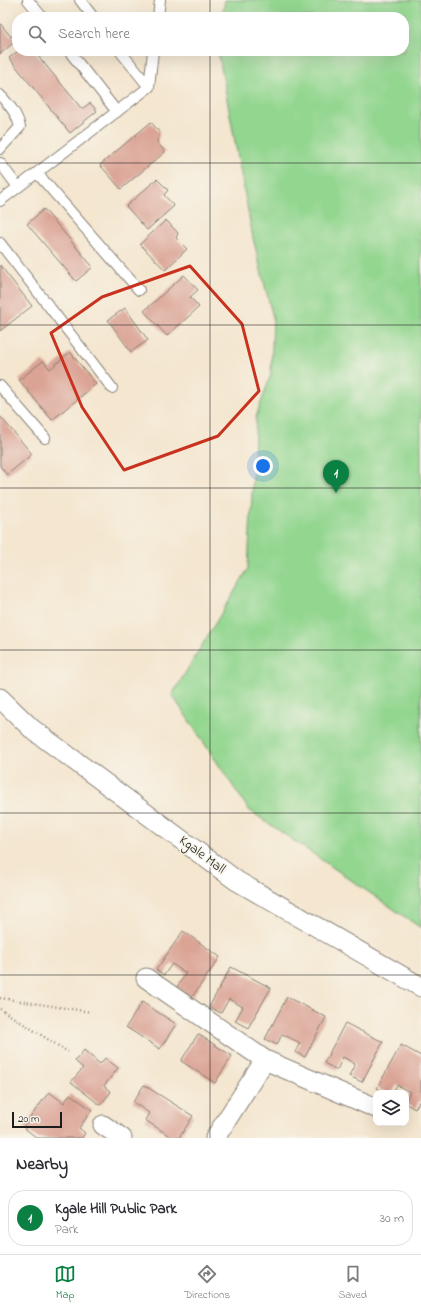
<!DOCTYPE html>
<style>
body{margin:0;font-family:"Indie Flower",sans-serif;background:#f7f7f7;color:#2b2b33}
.controls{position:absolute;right:12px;bottom:12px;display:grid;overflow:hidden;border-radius:8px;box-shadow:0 4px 16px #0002}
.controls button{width:36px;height:36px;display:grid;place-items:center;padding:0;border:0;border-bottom:1px solid #e1e1e2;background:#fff;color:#2b2b33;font:20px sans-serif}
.scale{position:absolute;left:12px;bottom:10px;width:50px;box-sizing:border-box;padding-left:4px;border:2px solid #1c1c1c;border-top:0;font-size:11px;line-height:14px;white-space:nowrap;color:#1c1c1c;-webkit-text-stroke:3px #f7f3e8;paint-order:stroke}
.you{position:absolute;left:263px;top:466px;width:14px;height:14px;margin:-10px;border:3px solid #fff;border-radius:50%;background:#1a73e8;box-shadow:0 0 0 6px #1a73e833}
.badge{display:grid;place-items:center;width:26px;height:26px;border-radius:50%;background:#0b8043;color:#fff;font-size:13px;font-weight:700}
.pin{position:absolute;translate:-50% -33px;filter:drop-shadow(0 1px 2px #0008)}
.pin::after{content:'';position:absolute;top:21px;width:14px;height:12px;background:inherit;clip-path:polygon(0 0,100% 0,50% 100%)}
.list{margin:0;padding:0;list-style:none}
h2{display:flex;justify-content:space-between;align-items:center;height:52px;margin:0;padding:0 16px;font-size:17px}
h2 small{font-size:13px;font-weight:400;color:#7c7c81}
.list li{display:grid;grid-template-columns:26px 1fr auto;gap:12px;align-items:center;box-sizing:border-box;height:56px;margin:0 8px 8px;padding:0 8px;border:1px solid #e1e1e2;border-radius:16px}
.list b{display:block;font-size:15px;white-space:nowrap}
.list p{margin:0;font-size:13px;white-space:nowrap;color:#7c7c81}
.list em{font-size:13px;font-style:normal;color:#7c7c81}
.icon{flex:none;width:22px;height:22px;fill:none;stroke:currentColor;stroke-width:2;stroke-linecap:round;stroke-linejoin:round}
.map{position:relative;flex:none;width:421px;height:1138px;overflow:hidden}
.search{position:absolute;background:#fff;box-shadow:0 4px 16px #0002;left:12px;right:12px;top:12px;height:44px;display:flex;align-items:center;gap:10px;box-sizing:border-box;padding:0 14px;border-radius:16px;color:#7c7c81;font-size:15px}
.sheet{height:116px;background:#fff}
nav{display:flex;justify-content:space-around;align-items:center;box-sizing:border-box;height:56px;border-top:1px solid #e1e1e2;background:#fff;font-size:11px;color:#7c7c81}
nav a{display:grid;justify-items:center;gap:2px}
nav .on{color:#0b8043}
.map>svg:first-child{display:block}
.green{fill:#92d68f;stroke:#577956}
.building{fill:#daa394}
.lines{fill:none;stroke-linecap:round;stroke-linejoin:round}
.lane-casing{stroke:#888176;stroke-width:12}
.street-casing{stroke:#888176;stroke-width:21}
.path{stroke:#888176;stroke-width:2.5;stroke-dasharray:1 3;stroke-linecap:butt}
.lane{stroke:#fff;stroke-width:10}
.street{stroke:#fff;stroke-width:19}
.marked{fill:none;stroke:#c8321e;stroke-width:3;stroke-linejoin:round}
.grid{fill:none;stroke:#1c1c1c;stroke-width:1;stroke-opacity:0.55}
.labels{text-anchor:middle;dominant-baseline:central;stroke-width:3;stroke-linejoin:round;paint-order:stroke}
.street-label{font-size:14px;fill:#1c1c1c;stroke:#f7f3e8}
</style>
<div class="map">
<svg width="421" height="1138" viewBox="0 0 421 1138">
<rect width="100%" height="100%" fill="#f7f3e8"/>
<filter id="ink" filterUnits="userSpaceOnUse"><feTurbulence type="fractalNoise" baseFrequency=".025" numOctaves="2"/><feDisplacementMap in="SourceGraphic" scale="8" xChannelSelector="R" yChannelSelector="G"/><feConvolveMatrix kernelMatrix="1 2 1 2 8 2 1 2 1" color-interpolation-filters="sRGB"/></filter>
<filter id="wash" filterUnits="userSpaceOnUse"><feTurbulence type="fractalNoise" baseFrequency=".012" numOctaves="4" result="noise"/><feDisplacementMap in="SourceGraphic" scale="16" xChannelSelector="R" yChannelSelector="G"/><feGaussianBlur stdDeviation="0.9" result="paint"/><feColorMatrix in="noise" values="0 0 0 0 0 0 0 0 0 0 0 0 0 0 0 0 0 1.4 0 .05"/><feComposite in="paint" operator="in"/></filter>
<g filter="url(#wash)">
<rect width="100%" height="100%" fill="#f4e6cf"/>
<path class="green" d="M225,0H421V928L249,810L172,695L248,569L256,417L271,374L273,318L253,238L218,51H404V17H222Z"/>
<g id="blocks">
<path class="building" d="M0,23L11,37L13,35L17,40L0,54Z
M18,51H34L82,109L90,103L97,111L70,133L9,58Z
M151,122L160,133L157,142L165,152L121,189L100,165Z
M157,179L168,190L164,195L174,206L147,230L126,206Z
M44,209L93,267L76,281L27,224Z
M166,220L178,233L176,238L187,249L165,270L140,244Z
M0,265L32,306L0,331Z
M184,275L198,290L190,297L199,307L167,336L144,311Z
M125,308L148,340L131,352L108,320Z
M70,352L96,384L52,420L19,380L43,361L50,369Z
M0,416L32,454L7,475L0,466Z
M183,931L220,957L192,997L177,987L186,973L172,964L164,975L156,970Z
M231,967L271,988L248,1028L235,1021L243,1007L229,999L221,1013L209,1007Z
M287,997L326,1017L305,1057L295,1052L300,1043L282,1034L277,1045L265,1039Z
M142,1002L176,1024L160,1049L126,1027Z
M345,1023L383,1042L362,1082L349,1076L355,1064L343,1057L337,1070L324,1063Z
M198,1034L232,1056L215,1083L181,1061Z
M401,1045L421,1056V1098L415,1109L406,1104V1100L410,1092L397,1085L392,1093H387L377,1088Z
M84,1050L100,1064L105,1058L118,1068L104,1086L111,1092L100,1105L71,1082L83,1068L75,1061Z
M144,1085L193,1116L179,1138H173L145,1120L149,1113L133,1102Z
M49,1092L64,1103L70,1094L92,1110L79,1128L85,1133L82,1138H37L23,1127Z"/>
</g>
</g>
<g filter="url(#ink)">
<use href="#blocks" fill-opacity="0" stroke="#888176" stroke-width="1"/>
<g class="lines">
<g class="lane-casing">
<path id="lane" d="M28,0L42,17
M80,0L93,17
M158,17L160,0
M69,51L117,112
M120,51L149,87
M0,95C9,105 17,113 20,127L0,149
M0,163L18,187
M37,173L139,290
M0,201L149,87L153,51
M0,243L112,388
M0,386L45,438"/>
</g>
<g class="street-casing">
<path id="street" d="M0,698L32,729L237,881L421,987
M146,978L265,1060L376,1108
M103,1125L122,1138
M215,1138L265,1060"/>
</g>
<path class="path" d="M0,998L91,1012
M0,1009L68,1052"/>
<use href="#lane" class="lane"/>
<use href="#street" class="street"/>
</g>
</g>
<path class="marked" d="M190,266L242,324L259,391L218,436L124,470L82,407L51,333L102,297Z"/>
<path class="grid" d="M210,0V17M210,51V1138M0,163H421M0,325H421M0,488H421M0,650H421M0,813H421M0,975H421"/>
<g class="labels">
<g class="street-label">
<text transform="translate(202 855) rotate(37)">Kgale Mall</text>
</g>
</g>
</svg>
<div class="controls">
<button><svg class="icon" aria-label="layers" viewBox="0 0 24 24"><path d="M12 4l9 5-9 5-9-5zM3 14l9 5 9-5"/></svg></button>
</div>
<div class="scale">20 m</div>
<div class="you"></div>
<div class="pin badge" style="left:336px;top:493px">1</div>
<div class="search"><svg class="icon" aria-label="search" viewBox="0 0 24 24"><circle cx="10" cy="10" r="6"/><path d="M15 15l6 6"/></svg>Search here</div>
</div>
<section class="sheet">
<h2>Nearby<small></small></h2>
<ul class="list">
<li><span class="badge">1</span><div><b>Kgale Hill Public Park</b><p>Park</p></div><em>30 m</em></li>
</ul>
</section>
<nav>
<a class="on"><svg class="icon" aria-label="map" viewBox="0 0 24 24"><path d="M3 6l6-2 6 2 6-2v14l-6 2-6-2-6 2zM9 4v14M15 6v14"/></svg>Map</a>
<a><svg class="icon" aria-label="directions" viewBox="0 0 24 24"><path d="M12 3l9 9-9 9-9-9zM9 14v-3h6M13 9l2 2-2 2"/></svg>Directions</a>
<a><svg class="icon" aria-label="saved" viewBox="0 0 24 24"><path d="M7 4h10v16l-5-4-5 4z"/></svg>Saved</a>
</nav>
